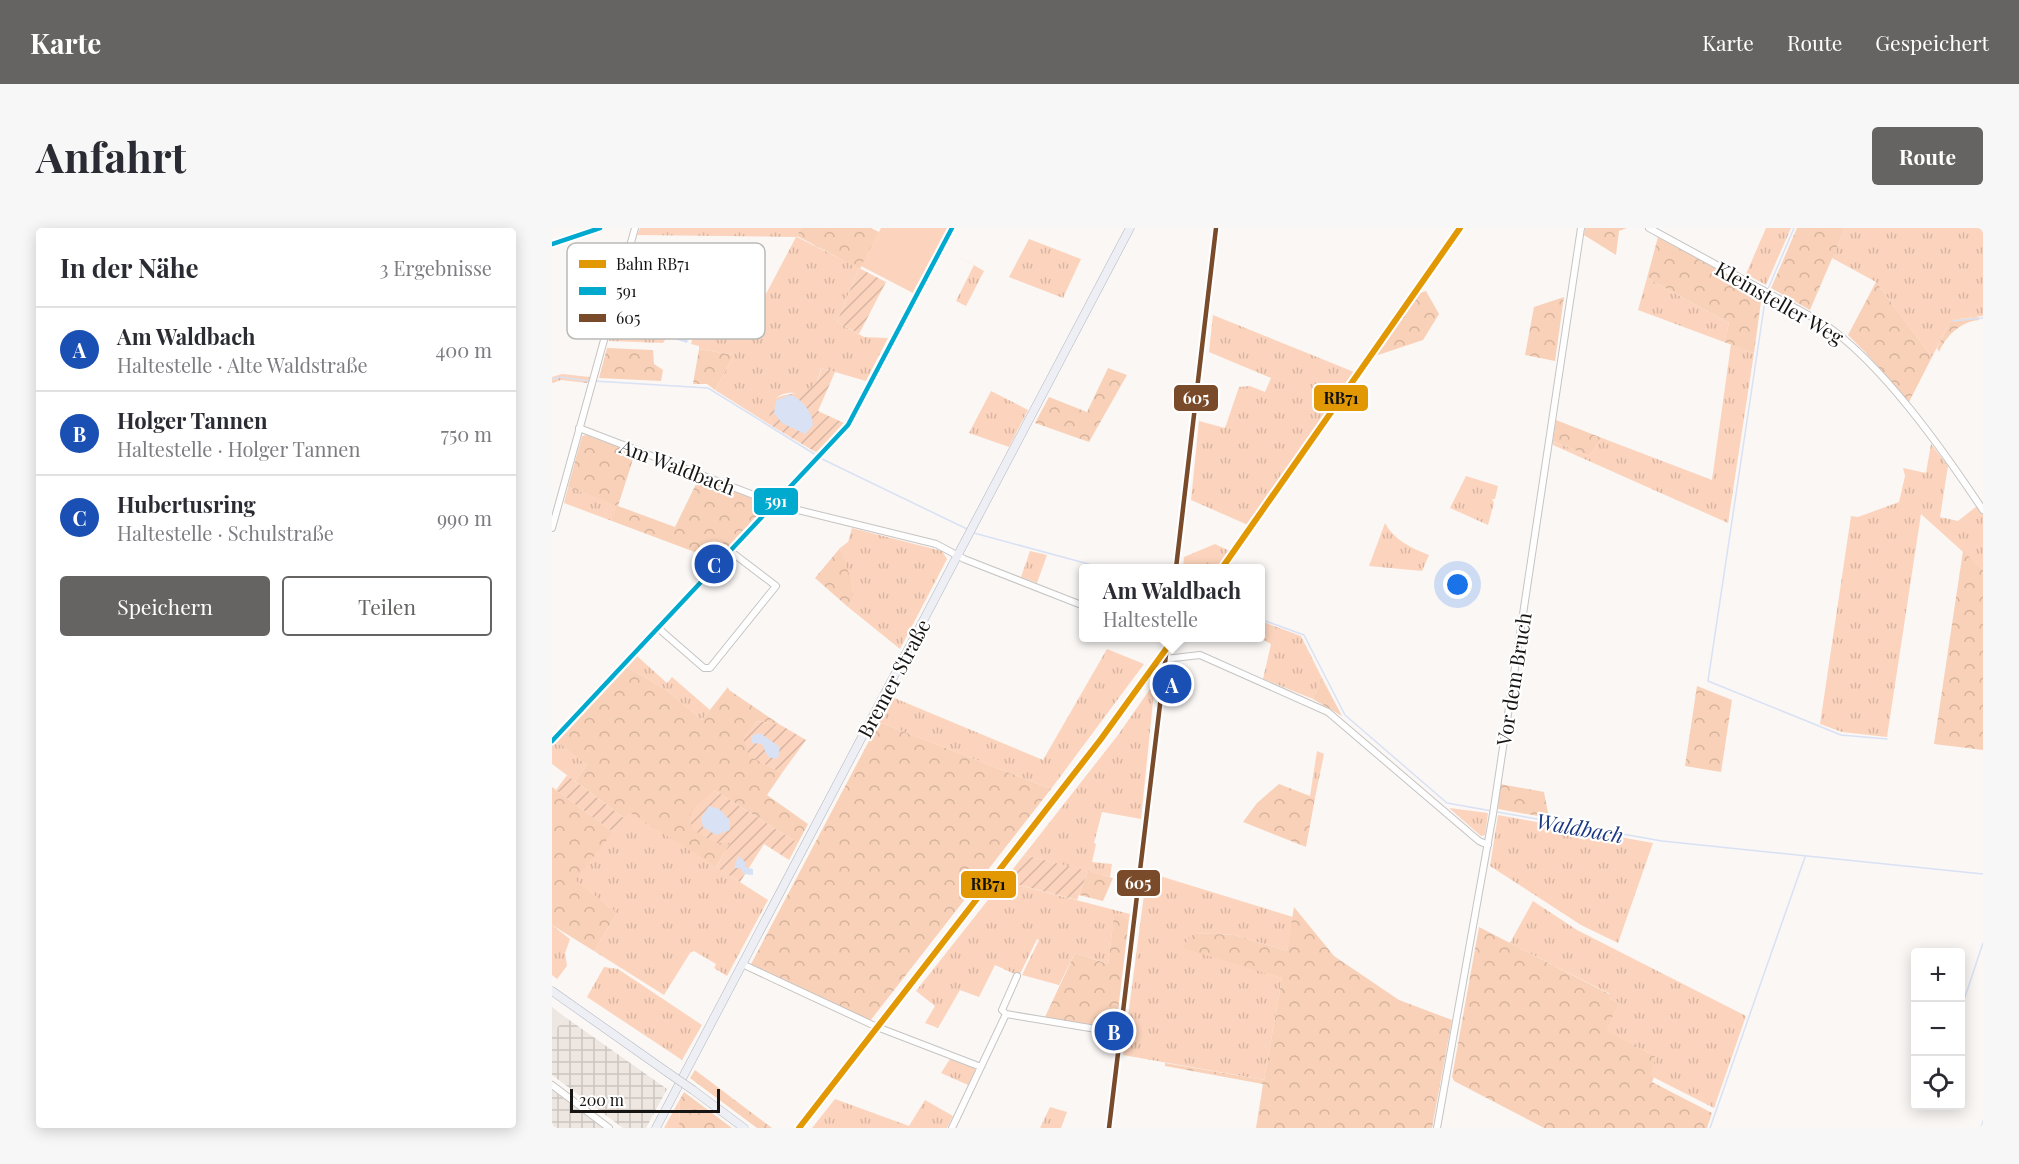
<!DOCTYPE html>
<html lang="de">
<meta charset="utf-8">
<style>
body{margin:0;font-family:"Playfair Display",serif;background:#f7f7f7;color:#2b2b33}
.controls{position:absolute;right:18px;bottom:18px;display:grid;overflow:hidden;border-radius:6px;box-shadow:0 3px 15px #0003}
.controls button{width:54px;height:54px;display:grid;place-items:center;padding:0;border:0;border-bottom:2px solid #e1e1e2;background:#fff;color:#2b2b33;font:30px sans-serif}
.scale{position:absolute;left:18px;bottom:15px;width:150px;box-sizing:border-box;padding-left:6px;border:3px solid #171514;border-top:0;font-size:16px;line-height:21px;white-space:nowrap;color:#171514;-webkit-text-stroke:4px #fff;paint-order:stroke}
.you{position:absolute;left:906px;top:357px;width:21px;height:21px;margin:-15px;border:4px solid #fff;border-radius:50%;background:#1a73e8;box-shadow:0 0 0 9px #1a73e833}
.badge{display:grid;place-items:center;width:39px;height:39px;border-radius:50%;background:#666463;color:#fff;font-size:20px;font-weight:700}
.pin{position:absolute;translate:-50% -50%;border:3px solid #fff;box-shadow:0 2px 6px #0006}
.popup{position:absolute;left:527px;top:336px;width:186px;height:78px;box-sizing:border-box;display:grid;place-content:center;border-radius:6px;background:#fff;filter:drop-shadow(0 2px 4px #0005);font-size:20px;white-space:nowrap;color:#7c7c81}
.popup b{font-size:22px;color:#2b2b33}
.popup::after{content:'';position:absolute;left:50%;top:100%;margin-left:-12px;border:12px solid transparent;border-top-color:#fff}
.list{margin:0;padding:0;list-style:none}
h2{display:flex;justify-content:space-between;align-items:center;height:78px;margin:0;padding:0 24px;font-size:26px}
h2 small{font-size:20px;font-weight:400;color:#7c7c81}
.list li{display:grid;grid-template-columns:39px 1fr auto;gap:18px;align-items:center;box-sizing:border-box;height:84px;padding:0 24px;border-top:2px solid #e1e1e2}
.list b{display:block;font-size:22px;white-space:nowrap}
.list p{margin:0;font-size:20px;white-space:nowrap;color:#7c7c81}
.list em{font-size:20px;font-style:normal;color:#7c7c81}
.actions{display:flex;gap:12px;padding:18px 24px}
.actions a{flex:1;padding:14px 0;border:2px solid #666463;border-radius:6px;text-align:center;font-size:21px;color:#666463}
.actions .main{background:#666463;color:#fff}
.icon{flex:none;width:33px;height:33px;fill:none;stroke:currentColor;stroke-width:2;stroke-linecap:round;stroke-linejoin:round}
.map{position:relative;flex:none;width:1431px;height:900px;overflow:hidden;border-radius:6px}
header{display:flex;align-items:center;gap:36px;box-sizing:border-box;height:84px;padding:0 30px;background:#666463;color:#fff}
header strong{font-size:28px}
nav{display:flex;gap:33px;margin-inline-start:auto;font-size:21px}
.intro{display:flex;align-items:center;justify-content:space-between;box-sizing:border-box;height:144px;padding:0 36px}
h1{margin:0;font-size:42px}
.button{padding:15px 27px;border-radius:6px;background:#666463;color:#fff;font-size:21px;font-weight:700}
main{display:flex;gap:36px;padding:0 36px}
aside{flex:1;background:#fff;border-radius:6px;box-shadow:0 3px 15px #0003}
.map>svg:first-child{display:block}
.built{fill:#eee6e0}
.industrial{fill:url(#industrial-grid)}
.grass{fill:url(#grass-tufts)}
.forest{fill:url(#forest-crowns)}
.wetland{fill:url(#wetland-marsh)}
.garden{fill:url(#garden-furrows)}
.pitch{fill:#fcd4bd}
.water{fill:#d9e1f4}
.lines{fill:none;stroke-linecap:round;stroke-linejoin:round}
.stream{stroke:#d9e1f4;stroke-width:1.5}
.minor-casing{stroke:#c6c4c3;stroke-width:8}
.major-casing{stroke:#b2b6bf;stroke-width:9}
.minor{stroke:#fefefe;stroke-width:6}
.major{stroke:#edeff5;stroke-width:8}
.major-bridge-casing{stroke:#b2b6bf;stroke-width:9;stroke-linecap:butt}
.major-bridge{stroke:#edeff5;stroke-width:8}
.bus-1-casing{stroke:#fff;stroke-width:9}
.bus-2-casing{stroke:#fff;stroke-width:9}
.bus-1{stroke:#00a9ce;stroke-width:4.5}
.bus-2{stroke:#7a4b2a;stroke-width:4.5}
.rail-1-casing{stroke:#fff;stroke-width:10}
.rail-1{stroke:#e19802;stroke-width:6}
.labels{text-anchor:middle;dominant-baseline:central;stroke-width:4.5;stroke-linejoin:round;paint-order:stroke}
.street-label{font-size:20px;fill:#171514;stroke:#fff}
.water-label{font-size:21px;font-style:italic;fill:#1b3882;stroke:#fff}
.key{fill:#fff;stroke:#b9b9b8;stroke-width:1.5}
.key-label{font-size:16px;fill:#171514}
.line-badge{stroke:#fff;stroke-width:2}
.badge-label{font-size:16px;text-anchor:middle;font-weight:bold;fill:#fff}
.pale-badge-label{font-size:16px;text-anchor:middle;font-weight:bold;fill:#111}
</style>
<header>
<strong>Karte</strong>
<nav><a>Karte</a><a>Route</a><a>Gespeichert</a></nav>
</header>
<div class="intro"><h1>Anfahrt</h1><a class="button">Route</a></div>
<main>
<aside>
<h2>In der Nähe<small>3 Ergebnisse</small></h2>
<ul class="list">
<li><span class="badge" style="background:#1a4fb4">A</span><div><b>Am Waldbach</b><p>Haltestelle · Alte Waldstraße</p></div><em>400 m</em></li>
<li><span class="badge" style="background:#1a4fb4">B</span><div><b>Holger Tannen</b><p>Haltestelle · Holger Tannen</p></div><em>750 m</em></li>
<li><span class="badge" style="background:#1a4fb4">C</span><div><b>Hubertusring</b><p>Haltestelle · Schulstraße</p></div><em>990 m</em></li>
</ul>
<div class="actions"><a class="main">Speichern</a><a>Teilen</a></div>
</aside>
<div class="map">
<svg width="1431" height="900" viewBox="0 0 1431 900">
<defs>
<pattern id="industrial-grid" width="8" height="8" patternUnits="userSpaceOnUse" patternTransform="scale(1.5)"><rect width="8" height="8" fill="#eee6e0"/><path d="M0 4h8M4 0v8" fill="none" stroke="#cbc4bf"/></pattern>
<pattern id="grass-tufts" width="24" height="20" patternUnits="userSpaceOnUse" patternTransform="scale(1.5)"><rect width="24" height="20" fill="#fcd4bd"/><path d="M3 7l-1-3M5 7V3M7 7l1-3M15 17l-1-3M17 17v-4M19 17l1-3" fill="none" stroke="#d7b5a2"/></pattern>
<pattern id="forest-crowns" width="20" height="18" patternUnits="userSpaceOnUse" patternTransform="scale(1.5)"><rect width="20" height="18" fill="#f9d1b8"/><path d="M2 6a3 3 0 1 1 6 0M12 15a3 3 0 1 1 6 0" fill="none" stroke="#d5b39d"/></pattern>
<pattern id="wetland-marsh" width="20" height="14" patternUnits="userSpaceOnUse" patternTransform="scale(1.5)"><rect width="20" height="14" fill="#fcd4bd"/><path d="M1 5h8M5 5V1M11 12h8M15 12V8" fill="none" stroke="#d7b5a2"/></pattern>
<pattern id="garden-furrows" width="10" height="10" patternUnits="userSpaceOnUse" patternTransform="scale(1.5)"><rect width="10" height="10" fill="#fcd4bd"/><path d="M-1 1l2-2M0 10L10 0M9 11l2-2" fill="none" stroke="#d7b5a2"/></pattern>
</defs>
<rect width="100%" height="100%" fill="#faf7f5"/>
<path class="built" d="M0,779L13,789L0,807Z"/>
<path class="industrial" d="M13,789L115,861L94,900H71L0,847V807Z
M0,862L24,880L51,900H0Z"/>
<path class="grass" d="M88,0H249L245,9L307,40L285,94L312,109L336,110L314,153L269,140C267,149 264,160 255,164C249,167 242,164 236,165C218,167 216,184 220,198L163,162L182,127L147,121V118L139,116L149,79L117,80L113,112L111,115L57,113L70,65L214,66L244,9L85,7Z
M1214,0H1239L1214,57L1194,46Z
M1293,0H1431V88L1399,92L1380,129L1324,54L1280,30Z
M477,11L529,31L511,70L457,49Z
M394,21L432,43L414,78L404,73L422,37Z
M1095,50L1177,95L1172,114L1086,82Z
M661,87L802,144L696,297L639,272L647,193L673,200L687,159L698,158L713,164L719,150L657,124Z
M1179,116L1202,125L1176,295L1001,217V213L1037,228L1050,210L1160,252Z
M439,163L476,182L457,219L417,205Z
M1379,216L1396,238L1388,289L1406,293L1425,278L1431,287V342L1369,286L1335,509L1290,504L1268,496L1299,288L1306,289L1347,274L1353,248L1351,240L1374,245Z
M914,248L946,258L943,271H940L942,275L936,297L898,280Z
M16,259L66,278L60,293L12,275Z
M833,295C842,312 859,320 877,327L870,343L817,338Z
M300,300L390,323L395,331L348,421L296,379L301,372L288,320L296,314Z
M663,316L678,323L666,340H631L632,329Z
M478,323L495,327L485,355L469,349Z
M709,393L749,408L770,450L761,471L711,451L719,416L708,410Z
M555,421L592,436L499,561L327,494L340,469L491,532Z
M85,428L115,455L120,449L158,482L150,492L113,461L75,439Z
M603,454L589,591L550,584L542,615L544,616L540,634L560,636L558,649L472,627L566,507Z
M4,514L35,537L23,553L0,536V518Z
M765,523L772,526L763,570L758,568Z
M897,580L936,585L933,607L929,608Z
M77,583L216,672L175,748L162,740L164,736L142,723L138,725L112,767L42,723L65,685L22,652Z
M946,587L1101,615L1066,715L1029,697L938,638Z
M595,644L741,689L735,723L682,707L642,705L631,719L730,750L712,852L571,827Z
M451,653L578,686L577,691L562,688L556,736L523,725L507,757L470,747L487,712L485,711L467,748L443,737L427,769L408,762L386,800L373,795L383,778L364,763Z
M981,673L1025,702L1194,788L1162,880L1097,847L1104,829L1053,802L1067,775L1057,770L1058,766L958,715Z
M0,697L18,711L13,725L15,738L5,751L0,747Z
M52,739L66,741L150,797L130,832L35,769Z
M398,831L424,841L416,857L389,845Z
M128,871L127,900H112Z
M283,871L357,898L373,872L401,888L395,900H260Z
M498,879L515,884L509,900H488Z"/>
<path class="forest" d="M249,0H319L327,4L308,41L245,8Z
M1033,0H1075L1067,3L1064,27L1032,7Z
M1245,0H1293L1258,82L1219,60Z
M1106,9L1210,66L1202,125L1172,114L1177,95L1095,50Z
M1324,54L1380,129L1356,176L1316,127L1296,107Z
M874,63L887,86L871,112L823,128L868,65Z
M1012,69L1003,133L973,127L982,79Z
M1426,89L1427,92C1408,94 1394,108 1387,124L1385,120L1399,92Z
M55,120L101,122L102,136L111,142L109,153L47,150Z
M147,121L182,127L163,162L155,156H141Z
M556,140L575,147L537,214L483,195L497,169L535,184Z
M1004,192L1050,210L1037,228L1001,213Z
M34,207L83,225L66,278L123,299L147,250L214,274L215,278L164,332L60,293L65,278L16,259L30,208Z
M288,320L298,349L301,372L296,379L263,350Z
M1411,323L1431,342V522L1382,516Z
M75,439L113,461L150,492L176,459L177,462L227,496L204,493L198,528L230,545L215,567L256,596L246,615L162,562L178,615L164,639L77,584L72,590L23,553L35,537L4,514Z
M770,450L790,488L761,471Z
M1145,458L1180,472L1169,544L1133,538Z
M327,494L499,561L318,793L198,738Z
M727,556L763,570L754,619L691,594L705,575Z
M948,556L992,564L997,590L946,581Z
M0,559L61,604L23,652L65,685L42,723L0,697Z
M536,643L561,650L551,673L527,667Z
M742,679L782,728L847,772L900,792L880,900H704L711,856L613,838V835L712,852L730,750L630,720L642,705L682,707L735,723Z
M562,687L577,691L564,799L561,802L493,789L523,725L556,736Z
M927,699L1059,767L1057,770L1067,775L1054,802L1104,829L1098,847L1102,849L1100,854L1160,885L1155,900H992L902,853L900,849Z
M143,842L220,900H205L138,850Z
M132,864L180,900H127L128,871Z"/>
<path class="wetland" d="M10,146L38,149L35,155L9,152L0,155V149Z"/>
<path class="garden" d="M307,40L334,54L307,106L285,94Z
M269,140L283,144L266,183L292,195L265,225L220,198C204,147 265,184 269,140Z
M204,493L227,496L254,512L230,545L197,528L191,509Z
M15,547L72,590L61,604L4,562Z
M162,562L246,615L237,632L212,616L188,654L164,639L178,615H164L141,602L137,589L144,578Z
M472,627L536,643L525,672L451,653Z"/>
<path class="pitch" d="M329,0H396L361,65L309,38Z"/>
<path class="water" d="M121,90L141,92L142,98L130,104L137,110L135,115L125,112L118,95Z
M237,167C249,169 261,185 261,197L253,206L230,195L222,185L224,173Z
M208,505L228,519L226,531L216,529L210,516L200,515L199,508Z
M157,578L167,581L178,592V602L164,607L151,599L149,590Z
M186,628L193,634V639L201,641V647L192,646L188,640H182Z"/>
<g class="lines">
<path class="stream" d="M1216,61L1242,0
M1214,66L1156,453L1289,507L1335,511
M1401,93L1431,90
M0,151L8,149L37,153
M42,153L156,160L264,227
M268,230L415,301
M422,305L551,340
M708,391L752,407L793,487L895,575L940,583
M945,584L1110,613L1431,646
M1408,784L1431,715
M1158,900L1253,629
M1429,900L1431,893"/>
<g class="minor-casing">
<path id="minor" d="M1097,0L1271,95C1330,135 1391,222 1431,282
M0,16L48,0
M27,200L230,278L384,316L412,331L532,378
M0,300L83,0
M624,340L664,0
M106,400L152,440H158L224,358L178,323
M613,431L648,427L776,484L927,613L936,617
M0,513L296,197L400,0
M190,736L325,799L429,839
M454,786L568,805
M0,857L57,900
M400,900L454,786L450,782L465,748
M557,900L616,410
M885,900L941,586L1029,0"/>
</g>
<g class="major-casing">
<path id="major" d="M0,763L115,844
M141,862L192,900
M104,900L578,0"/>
</g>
<use href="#minor" class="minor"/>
<use href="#major" class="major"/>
<g class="major-bridge-casing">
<path id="major-bridge" d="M115,844L141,862"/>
</g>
<use href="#major-bridge" class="major-bridge"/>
<g class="bus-1-casing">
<path id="bus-1" d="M0,16L48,0
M0,513L296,197L400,0"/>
</g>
<g class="bus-2-casing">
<path id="bus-2" d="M624,340L664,0
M557,900L616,410"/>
</g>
<use href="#bus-1" class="bus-1"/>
<use href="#bus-2" class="bus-2"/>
<g class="rail-1-casing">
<path id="rail-1" d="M670,340L908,0
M247,900L549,511L622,410"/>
</g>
<use href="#rail-1" class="rail-1"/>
</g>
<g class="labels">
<g class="street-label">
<text transform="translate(1228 74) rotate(30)">Kleinsteller Weg</text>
<text transform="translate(126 238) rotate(21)">Am Waldbach</text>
<text transform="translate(341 450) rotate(-62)">Bremer Straße</text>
<text transform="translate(961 451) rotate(-81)">Vor dem Bruch</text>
</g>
<g class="water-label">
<text transform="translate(1028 599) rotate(10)">Waldbach</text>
</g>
</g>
<rect x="15" y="15" width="198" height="96" rx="9" class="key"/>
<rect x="27" y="32" width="27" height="8" fill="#e19802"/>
<rect x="27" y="59" width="27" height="8" fill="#00a9ce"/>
<rect x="27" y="86" width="27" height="8" fill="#7a4b2a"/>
<g class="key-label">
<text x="64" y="42">Bahn RB71</text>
<text x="64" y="69">591</text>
<text x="64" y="96">605</text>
</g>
<g class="line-badge">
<rect x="621" y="156" width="46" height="28" rx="6" fill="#7a4b2a"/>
<rect x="761" y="156" width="56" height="28" rx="6" fill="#e19802"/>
<rect x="201" y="259" width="46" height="29" rx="6" fill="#00a9ce"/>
<rect x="564" y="641" width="45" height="28" rx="6" fill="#7a4b2a"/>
<rect x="408" y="642" width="57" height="29" rx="6" fill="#e19802"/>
</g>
<g class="badge-label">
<text x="644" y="176">605</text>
<text x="224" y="279">591</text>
<text x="586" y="661">605</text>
</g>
<g class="pale-badge-label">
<text x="789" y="176">RB71</text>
<text x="436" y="662">RB71</text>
</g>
</svg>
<div class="controls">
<button>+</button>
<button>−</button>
<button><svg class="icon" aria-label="locate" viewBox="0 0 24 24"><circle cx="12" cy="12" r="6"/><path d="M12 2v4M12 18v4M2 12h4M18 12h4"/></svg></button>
</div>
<div class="scale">200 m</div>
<div class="you"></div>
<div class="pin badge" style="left:620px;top:456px;background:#1a4fb4">A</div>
<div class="popup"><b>Am Waldbach</b>Haltestelle</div>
<div class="pin badge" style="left:562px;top:803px;background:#1a4fb4">B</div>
<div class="pin badge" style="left:162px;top:336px;background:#1a4fb4">C</div>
</div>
</main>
